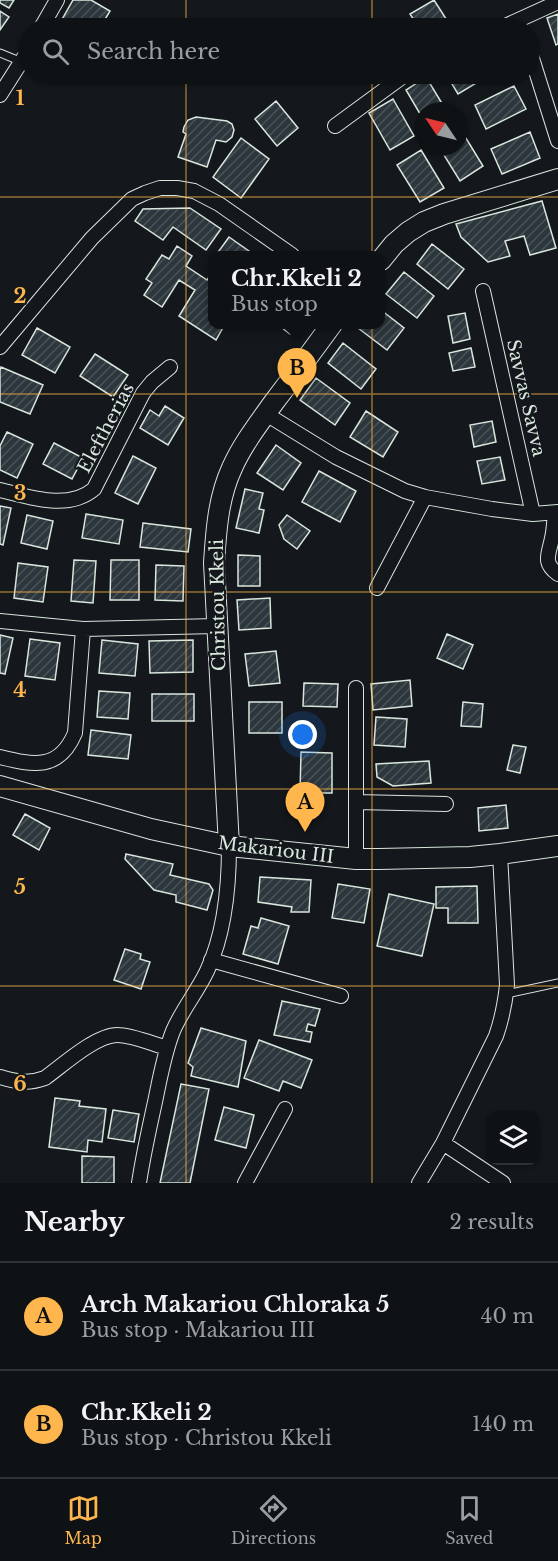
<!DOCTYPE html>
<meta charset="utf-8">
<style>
body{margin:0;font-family:"Libre Baskerville",serif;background:#181b1e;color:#f1f3f6}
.controls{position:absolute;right:18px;bottom:18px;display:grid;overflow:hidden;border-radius:12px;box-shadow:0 2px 4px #0004}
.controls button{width:54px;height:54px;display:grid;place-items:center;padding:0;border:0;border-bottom:2px solid #2f3234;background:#0f1215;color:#f1f3f6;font:30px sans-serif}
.compass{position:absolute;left:414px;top:102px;width:54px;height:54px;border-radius:50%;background:#0f1215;box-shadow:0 2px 4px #0004;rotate:305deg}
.you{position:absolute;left:303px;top:735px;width:21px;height:21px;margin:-15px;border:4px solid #fff;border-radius:50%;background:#1a73e8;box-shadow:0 0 0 9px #1a73e833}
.badge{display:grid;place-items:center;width:39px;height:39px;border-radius:50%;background:#ffb74d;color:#111;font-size:20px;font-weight:700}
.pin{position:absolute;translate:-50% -50px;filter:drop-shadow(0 2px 3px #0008)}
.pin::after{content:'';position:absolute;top:32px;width:21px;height:18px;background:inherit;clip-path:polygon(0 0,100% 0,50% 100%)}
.popup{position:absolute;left:208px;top:251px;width:177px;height:78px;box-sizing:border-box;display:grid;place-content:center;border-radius:12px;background:#0f1215;filter:drop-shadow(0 2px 4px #0005);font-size:20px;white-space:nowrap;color:#9b9ea0}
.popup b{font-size:22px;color:#f1f3f6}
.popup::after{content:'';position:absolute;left:50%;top:100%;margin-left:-12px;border:12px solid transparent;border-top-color:#0f1215}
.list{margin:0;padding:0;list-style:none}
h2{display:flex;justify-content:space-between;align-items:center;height:78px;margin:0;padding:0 24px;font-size:26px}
h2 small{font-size:20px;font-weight:400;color:#9b9ea0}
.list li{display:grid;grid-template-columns:39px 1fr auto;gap:18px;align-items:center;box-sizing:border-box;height:108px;padding:0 24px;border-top:2px solid #2f3234}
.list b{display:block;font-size:22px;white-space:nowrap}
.list p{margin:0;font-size:20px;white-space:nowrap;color:#9b9ea0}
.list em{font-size:20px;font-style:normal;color:#9b9ea0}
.icon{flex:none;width:33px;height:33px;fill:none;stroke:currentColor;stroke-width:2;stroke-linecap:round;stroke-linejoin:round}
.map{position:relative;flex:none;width:558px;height:1183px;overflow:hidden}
.search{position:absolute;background:#0f1215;box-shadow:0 2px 4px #0004;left:18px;right:18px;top:18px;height:66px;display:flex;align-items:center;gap:15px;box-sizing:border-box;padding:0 21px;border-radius:33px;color:#9b9ea0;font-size:22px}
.sheet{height:294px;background:#0f1215}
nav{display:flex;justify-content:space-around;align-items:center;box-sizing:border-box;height:84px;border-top:2px solid #2f3234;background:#0f1215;font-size:16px;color:#9b9ea0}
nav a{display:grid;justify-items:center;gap:3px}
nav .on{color:#ffb74d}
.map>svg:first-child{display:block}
.building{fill:url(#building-hatch);stroke:#d8e6dc;stroke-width:1.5}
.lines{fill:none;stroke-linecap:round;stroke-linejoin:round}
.lane-casing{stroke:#d8e6dc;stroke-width:9}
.street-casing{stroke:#d8e6dc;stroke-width:16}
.secondary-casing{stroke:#d8e6dc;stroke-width:22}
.lane{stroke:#14181c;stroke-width:7}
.street{stroke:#14181c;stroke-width:14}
.secondary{stroke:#14181c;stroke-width:20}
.grid{fill:none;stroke:#ffb74d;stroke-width:1.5;stroke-opacity:0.55}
.labels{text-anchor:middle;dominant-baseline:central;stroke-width:4.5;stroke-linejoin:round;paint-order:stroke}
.street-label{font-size:18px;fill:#d8e6dc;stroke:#14181c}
.grid-label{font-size:20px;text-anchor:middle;font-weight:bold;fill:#ffb74d;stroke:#14181c;stroke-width:4.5;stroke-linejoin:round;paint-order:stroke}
</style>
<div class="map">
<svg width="558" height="1183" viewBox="0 0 558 1183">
<defs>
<pattern id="building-hatch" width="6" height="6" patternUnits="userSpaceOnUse" patternTransform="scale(1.5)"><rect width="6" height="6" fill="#2c363c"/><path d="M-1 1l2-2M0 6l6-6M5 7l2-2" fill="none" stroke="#4a5358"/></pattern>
</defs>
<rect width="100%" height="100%" fill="#14181c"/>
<path class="building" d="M0,0H14L9,8L0,3Z
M73,0H91L110,11L100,28H69L60,23Z
M434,0L450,25L445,28H419L410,14Z
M0,11L9,17L0,30Z
M558,14V44L556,45L547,18Z
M398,22L402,28H386Z
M446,74H473L478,82L458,94Z
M426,77L446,110L423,111V119L406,90Z
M514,86L526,109L486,129L475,105Z
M393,99L414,136L390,150L369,113Z
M276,101L298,128L277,146L255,119Z
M196,117L227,121L232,124L234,130L232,137L226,142L216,140L207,167L178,157L186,134L183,132L184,127L188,120Z
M461,130L483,166L460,181L439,147H459V132Z
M530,132L540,158L502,174L491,149Z
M241,138L269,159L241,198L213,177Z
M421,150L444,188L420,202L397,165Z
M542,201L556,248L530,255L524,236L505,241L510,256L488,262L461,237L456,224Z
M190,208L221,229L206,250L173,227L163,240L135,221L143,209Z
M229,237L253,254L251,255H216Z
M432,244L464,269L448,289L417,264Z
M177,246L192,256L186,266L207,280L211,274L213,275V324H225L216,340L179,316L195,290L179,280L162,307L144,295L152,283L146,279L162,255L169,259Z
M404,272L434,296L417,318L386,294Z
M381,310L404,328L387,350L354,325L381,324Z
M465,313L470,339L453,343L448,316Z
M277,324H297L290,334Z
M37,328L70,347L55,373L22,355Z
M343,343L376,369L361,389L328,363Z
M471,348L475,367L453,371L449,353Z
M95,354L128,375L113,397L80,376Z
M1,367L43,385L30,414L0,402V370Z
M316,378L350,403L335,425L300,400Z
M165,406L184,418L168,445L140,428L150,410L159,416Z
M366,411L398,432L383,457L350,437Z
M492,421L496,442L474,447L470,425Z
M7,432L33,444L17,478L0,470V446Z
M54,443L83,458L72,479L43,464Z
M276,445L301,463L283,490L257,473Z
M133,456L156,468L138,504L115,493Z
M500,457L505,480L482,484L477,461Z
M319,471L356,491L340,522L302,502Z
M245,489L263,493L259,509L264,510L259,533L236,528Z
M0,506L11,508L3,545L0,544Z
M86,514L123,520L119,544L82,538Z
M27,515L53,521L47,549L21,543Z
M287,515L310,531L297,549L284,539L279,525Z
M143,523L191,529L188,552L140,547Z
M238,555L260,556V586H238Z
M74,560L96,561L93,603L71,601Z
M111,560H139V600H110Z
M18,563L48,567L43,602L14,598Z
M156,565L184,566L183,601L155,600Z
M270,598L271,628L239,630L237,600Z
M447,634L473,645L463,669L437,658Z
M0,635L13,638L5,674L0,673Z
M30,639L60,643L55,680L25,676Z
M102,640L138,644L135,676L99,673Z
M193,640V672L150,673L149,641Z
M276,651L280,683L249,686L245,654Z
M410,680L412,706L373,710L371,684Z
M304,683L338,684L337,707L303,706Z
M99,691L130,693L128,719L97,717Z
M152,694H194V721H152Z
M249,702H282V733H249Z
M463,702L483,704L481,727L461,726Z
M376,717L407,719L405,747L374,745Z
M91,730L131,735L128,759L88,755Z
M513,745L526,747L520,773L507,770Z
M301,752L332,753V793H300Z
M429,761L431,783L393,786L377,777L376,764Z
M506,805L508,828L479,831L478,808Z
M25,814L50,828L39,850L13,835Z
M126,854L173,864L170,875L209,884L213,890L207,910L176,902V895L154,890L125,859Z
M260,877L311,880L309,912H291L292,907L258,902Z
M338,884L370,889L364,923L332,918Z
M477,886L478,923H448V908H436V887Z
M389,894L434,904L422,956L377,946Z
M261,918L289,926L278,964L243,954L251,926L258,928Z
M125,949L141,954L140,959L150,962L141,989L114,980Z
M282,1001L320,1009L315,1026L308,1024L306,1031L312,1032L310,1042L274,1035Z
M201,1028L246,1041L238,1087L191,1076L193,1067L188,1063Z
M259,1040L312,1060L301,1088L283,1081L279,1091L244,1078Z
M181,1084L209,1089L190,1183H160Z
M55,1098L80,1101L79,1106L106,1109L102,1142L88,1140L87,1152L49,1147Z
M224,1107L254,1115L246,1148L215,1140Z
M113,1110L139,1114L134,1142L108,1138Z
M82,1156L114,1157V1183H82Z"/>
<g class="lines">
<g class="lane-casing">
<path id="lane" d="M0,53L22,62
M506,994L558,983"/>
</g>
<g class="street-casing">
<path id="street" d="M41,28L57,0
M501,28L558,2
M530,52L558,141
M0,95L28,51
M335,126L406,74
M483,291L533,514
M0,347L92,238L132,199L145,193L160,188H177L194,191L219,204L292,255
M266,414L336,457L405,491L425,497L492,509L533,514L558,512
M0,490C30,497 68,511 94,489L143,393L152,382L170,367
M555,513C554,521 554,530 552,538C549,554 542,563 558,574
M377,588L425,497
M0,621L83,629L217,626
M0,757C33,765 59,771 75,733L83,629
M356,802L446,804
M356,859V688
M211,960L341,996
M0,1077C16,1082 29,1084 45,1078C63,1065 96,1035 117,1035C132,1035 153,1044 167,1048
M443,1143L503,1183
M139,1183C143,1156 149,1129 155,1102C160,1078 164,1054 173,1031C182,1010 197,992 207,971C224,935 229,886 229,846
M245,1183L285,1109
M419,1183L443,1143L496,1036C502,1019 505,1003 507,985L500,854"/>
</g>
<g class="secondary-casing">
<path id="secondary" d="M381,260L394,244L408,232L424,222L444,214L558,179
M0,786L151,829L229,846L356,859H379L470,857L500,854L558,846
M229,846L214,563C216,532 218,498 232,468C242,445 259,423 274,402C294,376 313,350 332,324"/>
</g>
<use href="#lane" class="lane"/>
<use href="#street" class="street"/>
<use href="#secondary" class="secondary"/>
</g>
<path class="grid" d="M186,0V28M372,0V28M186,74V1183M372,74V1183M0,197H558M0,394H558M0,592H558M0,789H558M0,986H558"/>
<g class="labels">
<g class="street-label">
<text transform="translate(526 398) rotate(77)">Savvas Savva</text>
<text transform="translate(106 428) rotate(-62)">Eleftherias</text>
<text transform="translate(218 605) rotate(-91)">Christou Kkeli</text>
<text transform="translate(276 850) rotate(7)">Makariou III</text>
</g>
</g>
<g class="grid-label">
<text x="20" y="105">1</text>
<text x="20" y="303">2</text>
<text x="20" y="500">3</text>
<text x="20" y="697">4</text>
<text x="20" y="894">5</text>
<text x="20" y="1091">6</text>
</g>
</svg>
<div class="controls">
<button><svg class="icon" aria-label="layers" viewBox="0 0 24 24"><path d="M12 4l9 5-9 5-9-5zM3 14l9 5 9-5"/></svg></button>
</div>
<svg class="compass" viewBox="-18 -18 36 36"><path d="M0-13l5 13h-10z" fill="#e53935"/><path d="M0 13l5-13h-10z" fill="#9b9ea0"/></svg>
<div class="you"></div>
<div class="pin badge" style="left:305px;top:832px">A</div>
<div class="pin badge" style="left:297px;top:398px">B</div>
<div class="popup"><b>Chr.Kkeli 2</b>Bus stop</div>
<div class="search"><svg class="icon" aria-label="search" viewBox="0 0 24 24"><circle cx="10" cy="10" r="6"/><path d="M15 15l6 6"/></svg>Search here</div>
</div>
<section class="sheet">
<h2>Nearby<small>2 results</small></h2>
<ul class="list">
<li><span class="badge">A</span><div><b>Arch Makariou Chloraka 5</b><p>Bus stop · Makariou III</p></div><em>40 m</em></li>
<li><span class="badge">B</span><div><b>Chr.Kkeli 2</b><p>Bus stop · Christou Kkeli</p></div><em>140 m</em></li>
</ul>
</section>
<nav>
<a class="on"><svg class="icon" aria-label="map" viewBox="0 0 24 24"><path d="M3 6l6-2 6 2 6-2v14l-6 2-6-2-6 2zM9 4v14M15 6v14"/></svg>Map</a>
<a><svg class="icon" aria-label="directions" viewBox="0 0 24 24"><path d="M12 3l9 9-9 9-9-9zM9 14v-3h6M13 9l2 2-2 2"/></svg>Directions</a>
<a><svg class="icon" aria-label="saved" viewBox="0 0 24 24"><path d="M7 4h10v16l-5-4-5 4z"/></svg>Saved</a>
</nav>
